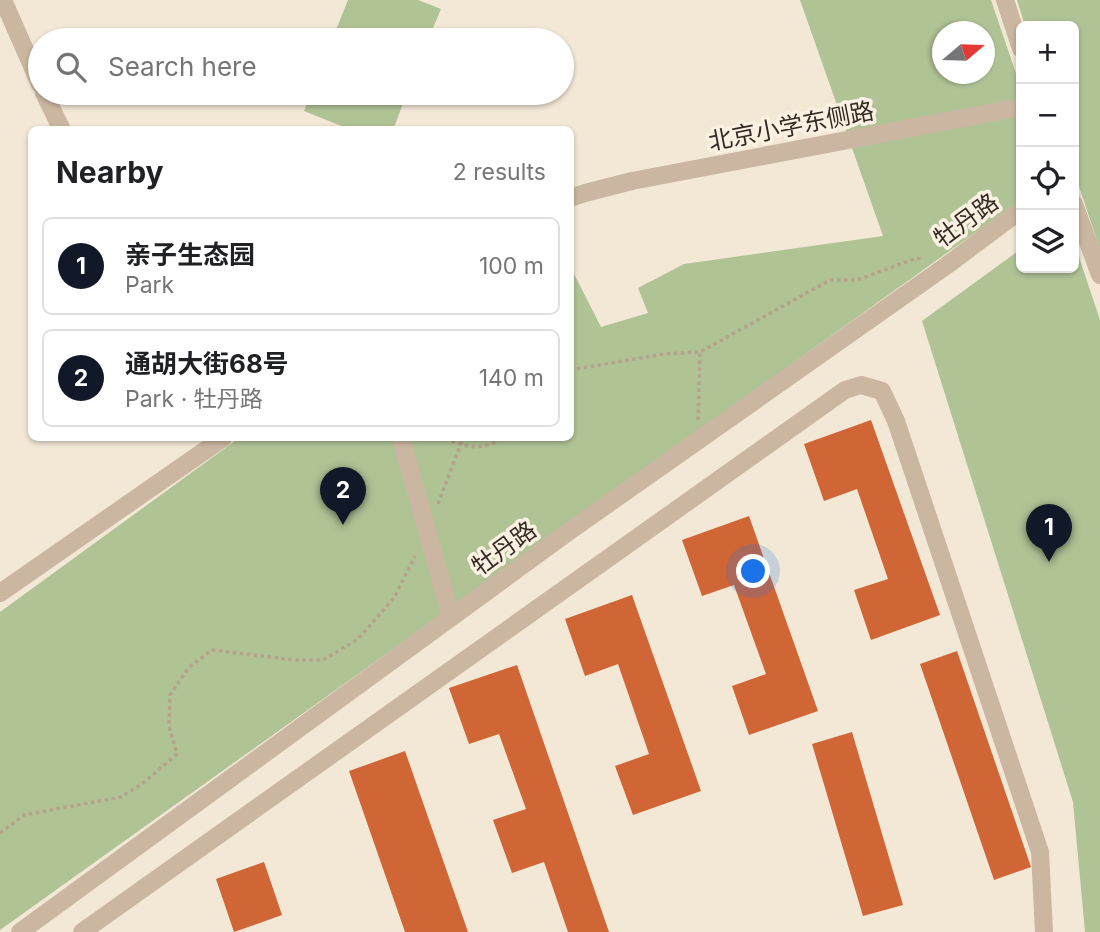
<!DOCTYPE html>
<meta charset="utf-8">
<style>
body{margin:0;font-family:Inter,"Noto Sans SC",sans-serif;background:#f6f6f6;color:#202124}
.controls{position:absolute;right:21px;top:21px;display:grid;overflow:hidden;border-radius:10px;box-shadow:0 2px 5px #0004}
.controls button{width:63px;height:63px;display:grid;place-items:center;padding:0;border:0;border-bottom:2px solid #e0e0e0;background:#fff;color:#202124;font:35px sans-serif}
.compass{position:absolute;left:932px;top:21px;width:63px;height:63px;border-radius:50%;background:#fff;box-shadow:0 2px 5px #0004;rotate:71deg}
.you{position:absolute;left:754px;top:572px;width:24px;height:24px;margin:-18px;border:5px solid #fff;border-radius:50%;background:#1a73e8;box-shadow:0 0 0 10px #1a73e833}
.badge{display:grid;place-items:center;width:46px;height:46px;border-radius:50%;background:#111827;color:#fff;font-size:23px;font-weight:700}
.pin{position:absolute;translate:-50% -58px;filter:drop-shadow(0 2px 4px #0008)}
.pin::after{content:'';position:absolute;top:37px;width:24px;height:21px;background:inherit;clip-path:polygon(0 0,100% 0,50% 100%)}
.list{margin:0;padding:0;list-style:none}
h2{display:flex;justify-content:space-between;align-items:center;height:91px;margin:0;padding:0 28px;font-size:30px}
h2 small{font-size:23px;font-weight:400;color:#757577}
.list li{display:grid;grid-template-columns:46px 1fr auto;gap:21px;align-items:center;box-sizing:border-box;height:98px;margin:0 14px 14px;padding:0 14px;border:2px solid #e0e0e0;border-radius:10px}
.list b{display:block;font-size:26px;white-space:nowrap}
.list p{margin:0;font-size:23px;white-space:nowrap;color:#757577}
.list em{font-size:23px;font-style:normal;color:#757577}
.icon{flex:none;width:38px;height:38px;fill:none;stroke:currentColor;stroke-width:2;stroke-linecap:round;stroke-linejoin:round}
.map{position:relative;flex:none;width:1100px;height:932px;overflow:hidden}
.search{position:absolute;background:#fff;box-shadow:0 2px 5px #0004;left:28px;top:28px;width:546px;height:77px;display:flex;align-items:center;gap:18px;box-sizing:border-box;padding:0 24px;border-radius:38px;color:#757577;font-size:26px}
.panel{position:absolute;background:#fff;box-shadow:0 2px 5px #0004;left:28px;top:126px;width:546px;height:315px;border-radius:10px}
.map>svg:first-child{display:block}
.green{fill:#b0c395;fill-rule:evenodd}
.building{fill:#d06536}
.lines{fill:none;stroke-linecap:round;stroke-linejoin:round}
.path{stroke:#b7a18b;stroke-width:3.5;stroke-dasharray:3.5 3.5;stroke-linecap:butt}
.minor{stroke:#cbb7a1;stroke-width:18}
.labels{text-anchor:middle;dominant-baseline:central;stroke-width:7;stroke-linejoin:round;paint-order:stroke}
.street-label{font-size:24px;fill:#352b24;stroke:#faf1e2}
</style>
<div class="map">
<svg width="1100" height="932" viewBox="0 0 1100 932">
<rect width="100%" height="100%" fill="#f3e7d6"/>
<path class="green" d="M348,0H418L441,9L428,40H332Z
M800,0H991L1021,88V200L0,930V612L239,438H570L571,268L601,327L648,313L638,288L684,264L883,236ZM942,32H984V74H942Z
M1017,0H1100V250L1074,171V26H1025Z
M311,93H407L393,130L349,129L304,111Z
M1074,242L1100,320V932H1085L1073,802L922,321L1021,249V268H1074Z"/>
<path class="building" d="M871,420L940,615L871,640L854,590L888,579L857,489L824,501L804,444Z
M749,516L818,711L749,735L732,686L766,674L734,585L702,596L682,540Z
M632,595L701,791L633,815L615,766L649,754L618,664L585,676L565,619Z
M957,651L1031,867L994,880L920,664Z
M517,665L609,932H568L544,862L512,873L493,820L526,809L499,734L469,744L449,688Z
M852,732L903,905L863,916L812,744Z
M405,751L468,932H405L349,771Z
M264,862L282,915L234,932L216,879Z"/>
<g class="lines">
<path class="path" d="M570,370L664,354L700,352L830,280H857L917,258L923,260
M698,420L700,352
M445,438C466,448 482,451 503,438
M438,504L463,438
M0,833L24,815L121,797L142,784L177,754L169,727L170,695L189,667L212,650L294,660H323L358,639L394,598L415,556"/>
<path class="minor" d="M3,0L40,84
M1005,0L1021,49
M44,93L62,130
M570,198L585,193L632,181L1021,107
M1074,204L1100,275
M401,438L451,616
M0,593L223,438
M20,932L571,530L946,266L1021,210
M82,932L845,390L861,385L882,391L896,421L1040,852L1044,932"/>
</g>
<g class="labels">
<g class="street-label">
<text transform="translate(791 126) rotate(-11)">北京小学东侧路</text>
<text transform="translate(966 220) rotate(-36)">牡丹路</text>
<text transform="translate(504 548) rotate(-36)">牡丹路</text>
</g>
</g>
</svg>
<div class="controls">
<button>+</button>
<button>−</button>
<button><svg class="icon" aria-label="locate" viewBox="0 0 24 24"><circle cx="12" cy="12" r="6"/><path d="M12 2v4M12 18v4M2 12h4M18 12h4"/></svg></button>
<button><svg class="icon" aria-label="layers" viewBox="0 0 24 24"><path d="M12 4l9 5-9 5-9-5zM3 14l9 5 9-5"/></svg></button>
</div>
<svg class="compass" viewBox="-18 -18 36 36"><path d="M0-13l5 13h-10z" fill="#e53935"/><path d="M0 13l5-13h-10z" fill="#757577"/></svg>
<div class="you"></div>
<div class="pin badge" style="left:1049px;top:562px">1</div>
<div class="pin badge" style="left:343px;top:525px">2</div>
<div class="search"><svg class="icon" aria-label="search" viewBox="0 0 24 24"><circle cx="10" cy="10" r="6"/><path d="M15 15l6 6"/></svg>Search here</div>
<section class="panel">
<h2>Nearby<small>2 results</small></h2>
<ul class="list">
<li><span class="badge">1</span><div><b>亲子生态园</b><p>Park</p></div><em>100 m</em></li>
<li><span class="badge">2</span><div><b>通胡大街68号</b><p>Park · 牡丹路</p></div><em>140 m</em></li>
</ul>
</section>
</div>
